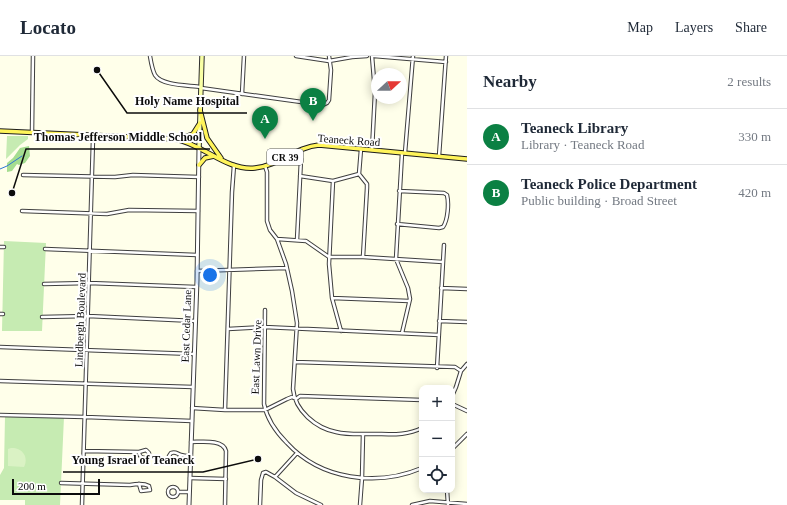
<!DOCTYPE html>
<meta charset="utf-8">
<style>
body{margin:0;font-family:"Times New Roman",serif;background:#f2f2f3;color:#1f2937}
.controls{position:absolute;right:12px;bottom:12px;display:grid;overflow:hidden;border-radius:8px;box-shadow:0 2px 10px #0003}
.controls button{width:36px;height:36px;display:grid;place-items:center;padding:0;border:0;border-bottom:1px solid #e0e1e3;background:#fff;color:#1f2937;font:20px sans-serif}
.compass{position:absolute;left:371px;top:12px;width:36px;height:36px;border-radius:50%;background:#fff;box-shadow:0 2px 10px #0003;rotate:69deg}
.scale{position:absolute;left:12px;bottom:10px;width:88px;box-sizing:border-box;padding-left:4px;border:2px solid #0c0c0c;border-top:0;font-size:11px;line-height:14px;white-space:nowrap;color:#0c0c0c;-webkit-text-stroke:3px #fff;paint-order:stroke}
.you{position:absolute;left:210px;top:219px;width:14px;height:14px;margin:-10px;border:3px solid #fff;border-radius:50%;background:#1a73e8;box-shadow:0 0 0 6px #1a73e833}
.badge{display:grid;place-items:center;width:26px;height:26px;border-radius:50%;background:#0b8043;color:#fff;font-size:13px;font-weight:700}
.pin{position:absolute;translate:-50% -33px;filter:drop-shadow(0 1px 2px #0008)}
.pin::after{content:'';position:absolute;top:21px;width:14px;height:12px;background:inherit;clip-path:polygon(0 0,100% 0,50% 100%)}
.list{margin:0;padding:0;list-style:none}
h2{display:flex;justify-content:space-between;align-items:center;height:52px;margin:0;padding:0 16px;font-size:17px}
h2 small{font-size:13px;font-weight:400;color:#747a83}
.list li{display:grid;grid-template-columns:26px 1fr auto;gap:12px;align-items:center;box-sizing:border-box;height:56px;padding:0 16px;border-top:1px solid #e0e1e3}
.list b{display:block;font-size:15px;white-space:nowrap}
.list p{margin:0;font-size:13px;white-space:nowrap;color:#747a83}
.list em{font-size:13px;font-style:normal;color:#747a83}
.icon{flex:none;width:22px;height:22px;fill:none;stroke:currentColor;stroke-width:2;stroke-linecap:round;stroke-linejoin:round}
.map{position:relative;flex:none;width:467px;height:449px;overflow:hidden}
header{display:flex;align-items:center;gap:24px;box-sizing:border-box;height:56px;padding:0 20px;background:#fff;border-bottom:1px solid #e0e1e3}
header strong{font-size:19px}
nav{display:flex;gap:22px;margin-inline-start:auto;font-size:14px}
main{display:flex}
aside{flex:1;background:#fff}
.map>svg:first-child{display:block}
.green{fill:#c6ebb2}
.forest{fill:#a5dd90}
.pitch{fill:#daf2c4}
.lines{fill:none;stroke-linecap:round;stroke-linejoin:round}
.stream{stroke:#2e75d5;stroke-width:1}
.minor-casing{stroke:#3f3f3f;stroke-width:4.5}
.tertiary-casing{stroke:#3f3f3f;stroke-width:5}
.secondary-casing{stroke:#2e2e2e;stroke-width:5.5}
.primary-casing{stroke:#1d1d1d;stroke-width:5.5}
.minor{stroke:#fff;stroke-width:2.5}
.tertiary{stroke:#fff;stroke-width:3}
.secondary{stroke:#f9ffa5;stroke-width:3.5}
.primary{stroke:#fff45a;stroke-width:3.5}
.labels{text-anchor:middle;dominant-baseline:central;stroke-width:4;stroke-linejoin:round;paint-order:stroke}
.shield{fill:#fff;stroke:#555;stroke-width:1}
.shield-label{font-size:10px;font-weight:bold;fill:#0c0c0c}
.street-label{font-size:11px;fill:#0c0c0c;stroke:#fff}
.leader{fill:none;stroke:#0c0c0c;stroke-width:1.5}
.callout-dot{fill:#0c0c0c;stroke:#fff;stroke-width:1.5}
.callout-label{font-size:12px;text-anchor:middle;font-weight:bold;fill:#0c0c0c;stroke:#fff;stroke-width:4;stroke-linejoin:round;paint-order:stroke}
</style>
<header>
<strong>Locato</strong>
<nav><a>Map</a><a>Layers</a><a>Share</a></nav>
</header>
<main>
<div class="map">
<svg width="467" height="449" viewBox="0 0 467 449">
<rect width="100%" height="100%" fill="#ffffea"/>
<path class="green" d="M7,80H28V83L20,89L6,103Z
M4,185L46,187L42,275H2Z
M5,360L64,361L60,449H25V444H0V419L4,412Z"/>
<path class="forest" d="M29,90L30,100L25,107L19,109L17,108L12,115L7,116V107L13,102L20,92Z"/>
<path class="pitch" d="M11,392C22,391 29,401 24,411L8,410V393Z"/>
<g class="lines">
<path class="stream" d="M0,113L7,110L22,100"/>
<g class="minor-casing">
<path id="minor" d="M150,0C151,6 152,13 155,19C162,30 189,29 201,31
M296,0L329,5L352,1L367,0
M372,0L375,36L372,94
M374,0L446,6
M201,32L323,49L327,47L329,44L331,14L329,0
M242,38L244,0
M32,76L33,0
M405,97L413,0
M439,100L446,0
M265,110L267,116V165L270,174L277,183L286,208L292,235L297,267L293,333C295,355 316,372 336,376C348,379 361,378 373,378C390,378 406,380 422,372
M359,118L367,128V132L363,201
M359,118L361,93
M23,119L115,121L133,119L199,121
M300,120L333,125L359,118
M333,125L329,208L332,242L341,275
M22,155L107,158L129,154L198,155
M397,168L439,172L443,171C448,164 449,147 447,139L444,137L399,135
M277,183L306,185L329,201H363L443,206
M297,184L301,103L299,95
M0,191H4
M45,193L197,199
M197,215L287,212
M44,228L89,227L196,231
M441,232L467,233
M332,242L409,245
M265,254L264,348C267,363 276,376 287,387C321,424 377,431 422,412
M0,258H3
M42,261L88,260L195,265
M439,265L467,266
M228,273L264,271L439,279
M402,277L410,243L408,232L396,203L402,97
M0,291L194,298
M295,306L455,311L461,315L467,308
M437,312L444,189
M0,325L193,331
M452,340L456,331L461,315
M452,348L467,355
M192,352L225,354H265L287,343L292,341L296,343L300,340L422,344
M225,354L232,136L234,109
M0,359L85,361L192,365
M191,386C202,386 223,383 226,395L225,449
M452,393L467,378
M84,395L139,396L146,394L149,397V400L146,402C142,402 139,401 139,396
M181,399L178,404L174,405L170,403L169,400L171,397C176,395 177,398 181,399C184,400 188,400 190,400
M275,421L297,397
M190,422L226,423
M61,427L130,429C135,428 144,427 149,430L150,434L141,435L139,428
M168 436a5 5 0 1 1 10 0a5 5 0 1 1-10 0Z
M447,434L448,449
M178,436H189
M82,449L93,83L91,80
M260,449L261,424L263,417L266,416L275,421L296,437L321,449
M360,449L362,422L363,378
M412,449L430,445L467,448"/>
</g>
<g class="tertiary-casing">
<path id="tertiary" d="M189,449L197,224L199,92"/>
</g>
<g class="secondary-casing">
<path id="secondary" d="M199,92L202,0"/>
</g>
<g class="primary-casing">
<path id="primary" d="M200,54L207,82L221,102
M0,75L175,83C203,88 226,115 255,112C278,110 296,91 319,89L467,103
M178,83L193,78L200,67
M199,109L205,102L214,100"/>
</g>
<use href="#minor" class="minor"/>
<use href="#tertiary" class="tertiary"/>
<use href="#secondary" class="secondary"/>
<use href="#primary" class="primary"/>
</g>
<g class="labels">
<rect class="shield" x="267" y="93" width="36" height="16" rx="3"/>
<g class="shield-label">
<text x="285" y="101">CR 39</text>
</g>
<g class="street-label">
<text transform="translate(349 84) rotate(4)">Teaneck Road</text>
<text transform="translate(80 264) rotate(-88)">Lindbergh Boulevard</text>
<text transform="translate(186 270) rotate(-88)">East Cedar Lane</text>
<text transform="translate(256 301) rotate(-88)">East Lawn Drive</text>
</g>
</g>
<path class="leader" d="M97 14L127 57H247M12 137L26 93H210M258 403L203 416H63"/>
<g class="callout-dot">
<circle cx="97" cy="14" r="4"/>
<circle cx="12" cy="137" r="4"/>
<circle cx="258" cy="403" r="4"/>
</g>
<g class="callout-label">
<text x="187" y="49">Holy Name Hospital</text>
<text x="118" y="85">Thomas Jefferson Middle School</text>
<text x="133" y="408">Young Israel of Teaneck</text>
</g>
</svg>
<div class="controls">
<button>+</button>
<button>−</button>
<button><svg class="icon" aria-label="locate" viewBox="0 0 24 24"><circle cx="12" cy="12" r="6"/><path d="M12 2v4M12 18v4M2 12h4M18 12h4"/></svg></button>
</div>
<svg class="compass" viewBox="-18 -18 36 36"><path d="M0-13l5 13h-10z" fill="#e53935"/><path d="M0 13l5-13h-10z" fill="#747a83"/></svg>
<div class="scale">200 m</div>
<div class="you"></div>
<div class="pin badge" style="left:265px;top:83px">A</div>
<div class="pin badge" style="left:313px;top:65px">B</div>
</div>
<aside>
<h2>Nearby<small>2 results</small></h2>
<ul class="list">
<li><span class="badge">A</span><div><b>Teaneck Library</b><p>Library · Teaneck Road</p></div><em>330 m</em></li>
<li><span class="badge">B</span><div><b>Teaneck Police Department</b><p>Public building · Broad Street</p></div><em>420 m</em></li>
</ul>
</aside>
</main>
